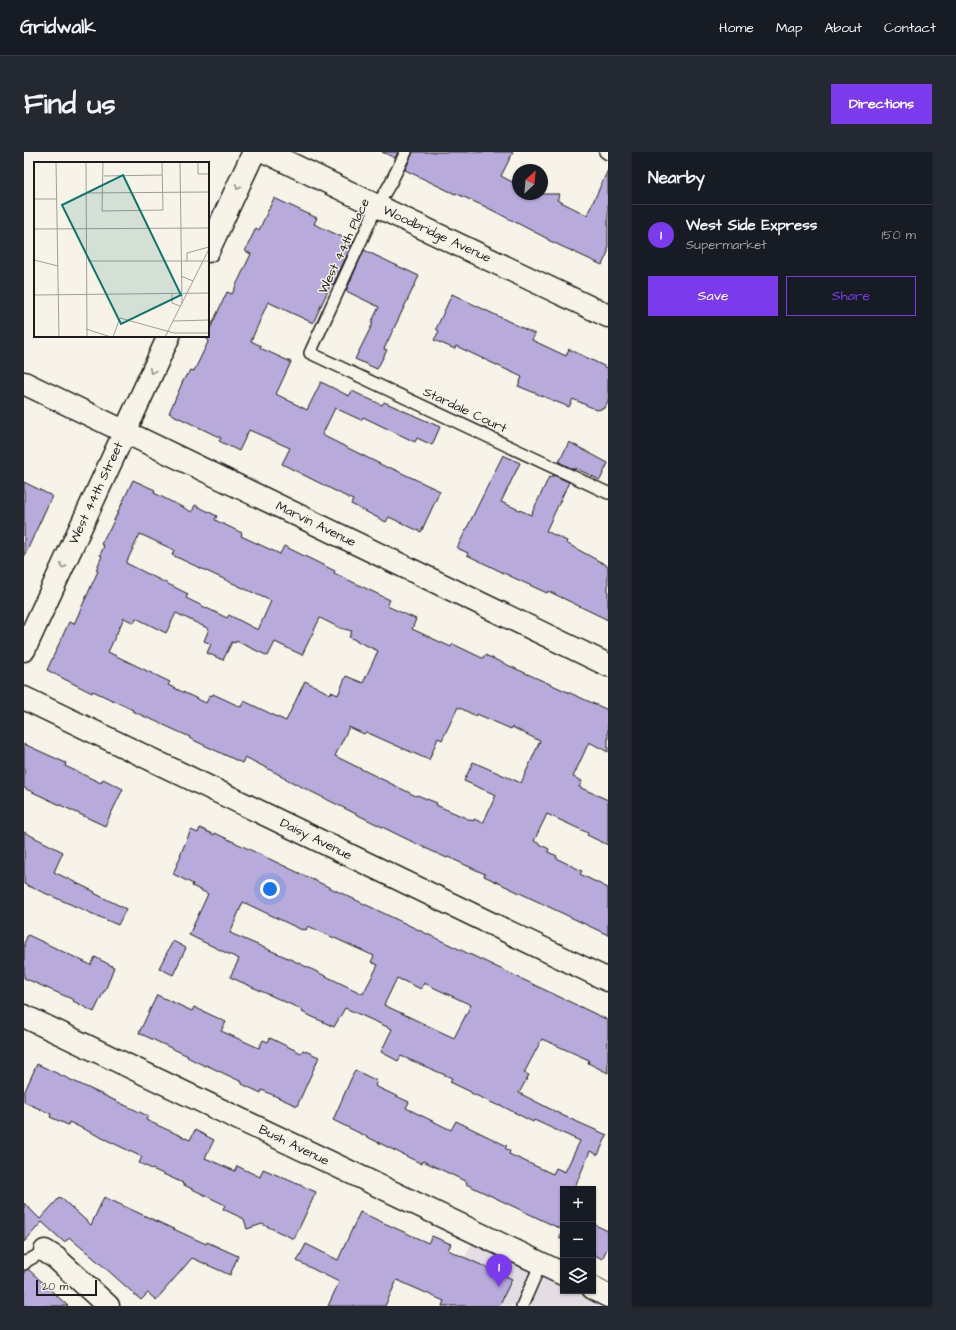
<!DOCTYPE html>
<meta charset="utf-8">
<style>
body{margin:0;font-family:"Architects Daughter",sans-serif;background:#242831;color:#f1f3f6}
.controls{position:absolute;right:12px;bottom:12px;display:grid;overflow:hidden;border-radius:0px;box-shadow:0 1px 3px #0004}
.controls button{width:36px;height:36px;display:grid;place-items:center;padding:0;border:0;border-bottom:1px solid #363941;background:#171b24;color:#f1f3f6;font:20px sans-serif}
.compass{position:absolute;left:488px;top:12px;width:36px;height:36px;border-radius:50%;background:#171b24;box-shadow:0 1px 3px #0004;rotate:26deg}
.scale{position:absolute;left:12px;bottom:10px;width:61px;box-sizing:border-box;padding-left:4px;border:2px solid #1c1c1c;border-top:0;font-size:11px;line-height:14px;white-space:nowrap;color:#1c1c1c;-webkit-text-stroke:3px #f7f3e8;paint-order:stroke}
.you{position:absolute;left:246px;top:737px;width:14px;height:14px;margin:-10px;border:3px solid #fff;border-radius:50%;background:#1a73e8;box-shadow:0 0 0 6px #1a73e833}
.badge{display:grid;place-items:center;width:26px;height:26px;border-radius:50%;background:#7c3aed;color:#fff;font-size:13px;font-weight:700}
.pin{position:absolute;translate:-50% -33px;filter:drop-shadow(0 1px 2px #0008)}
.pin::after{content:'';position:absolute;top:21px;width:14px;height:12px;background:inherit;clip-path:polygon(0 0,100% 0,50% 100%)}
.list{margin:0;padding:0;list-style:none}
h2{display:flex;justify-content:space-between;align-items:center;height:52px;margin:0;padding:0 16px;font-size:17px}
h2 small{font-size:13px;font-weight:400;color:#9ea1a6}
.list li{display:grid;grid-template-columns:26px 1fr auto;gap:12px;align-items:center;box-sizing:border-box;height:60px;padding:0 16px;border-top:1px solid #363941}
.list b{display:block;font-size:15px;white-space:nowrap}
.list p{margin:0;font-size:13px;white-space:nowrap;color:#9ea1a6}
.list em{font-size:13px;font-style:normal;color:#9ea1a6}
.actions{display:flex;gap:8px;padding:12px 16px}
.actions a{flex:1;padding:9px 0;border:1px solid #7c3aed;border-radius:0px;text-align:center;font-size:14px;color:#7c3aed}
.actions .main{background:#7c3aed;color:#fff}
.icon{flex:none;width:22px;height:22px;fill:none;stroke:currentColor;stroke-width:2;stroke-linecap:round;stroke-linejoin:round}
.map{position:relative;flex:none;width:584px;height:1154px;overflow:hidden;border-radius:0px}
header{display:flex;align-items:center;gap:24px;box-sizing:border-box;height:56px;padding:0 20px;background:#171b24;border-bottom:1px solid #363941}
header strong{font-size:19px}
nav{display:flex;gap:22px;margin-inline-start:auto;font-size:14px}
.intro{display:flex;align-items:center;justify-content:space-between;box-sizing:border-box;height:96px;padding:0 24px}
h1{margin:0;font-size:28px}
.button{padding:10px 18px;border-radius:0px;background:#7c3aed;color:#fff;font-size:14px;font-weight:700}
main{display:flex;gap:24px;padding:0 24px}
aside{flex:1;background:#171b24;border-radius:0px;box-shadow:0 1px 3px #0004}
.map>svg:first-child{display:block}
.built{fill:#e4dde4}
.building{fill:#b8aadb;stroke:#1c1c1c;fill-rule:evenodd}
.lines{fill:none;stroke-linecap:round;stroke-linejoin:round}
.lane-casing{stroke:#1c1c1c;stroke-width:14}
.street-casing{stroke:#1c1c1c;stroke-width:25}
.lane{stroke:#f7f3e8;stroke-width:11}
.street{stroke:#f7f3e8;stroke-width:22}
.oneway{stroke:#94928c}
.labels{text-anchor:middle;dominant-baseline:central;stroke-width:3;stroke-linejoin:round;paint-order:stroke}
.street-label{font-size:13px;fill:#1c1c1c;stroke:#f7f3e8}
.inset-road{fill:none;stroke:#9f9d96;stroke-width:1}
.view{fill:#0f766e;fill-opacity:0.15;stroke:#0f766e;stroke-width:2}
.inset-edge{fill:none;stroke:#1c1c1c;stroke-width:2}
</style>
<header>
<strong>Gridwalk</strong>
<nav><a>Home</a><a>Map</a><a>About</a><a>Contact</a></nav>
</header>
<div class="intro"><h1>Find us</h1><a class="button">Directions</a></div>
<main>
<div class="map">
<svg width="584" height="1154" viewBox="0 0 584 1154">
<rect width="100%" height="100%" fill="#f7f3e8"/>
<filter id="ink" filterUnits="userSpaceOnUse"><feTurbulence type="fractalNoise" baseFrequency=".025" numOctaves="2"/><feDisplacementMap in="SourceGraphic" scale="8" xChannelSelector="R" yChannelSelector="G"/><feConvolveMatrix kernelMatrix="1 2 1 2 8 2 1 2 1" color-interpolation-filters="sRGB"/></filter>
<g filter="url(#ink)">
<path class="built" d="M453,1081L539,1122V1139H569L584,1154H417Z"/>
<path class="building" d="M358,0H374L371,6Z
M389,0H489L477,24L494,33V42H536L533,48L563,63L584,18V100L578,113L524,88V87L462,55L431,41V42L381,18Z
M250,46L293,66L290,72L329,90L309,133L307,132L289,171L244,150L227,189L237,194L236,196L267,210L252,242L283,258L297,230L325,244L328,239L358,253L360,250L416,275L408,293L393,286L391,290L339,265L337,268L311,256L298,283L364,316L365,315L416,339L397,380L365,365L362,370L327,352L329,348L258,312L266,296L225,278L215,299L195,289L197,286L145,261L159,229L163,222L164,223L167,218L170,219L185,188L181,186L183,184H184V181L203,140L208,142L227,102L221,99L232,76L235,78Z
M340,98L395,124L360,197L363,198L353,217L331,207L349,171H347L355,155L322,139Z
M428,142L511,182L508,188L542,204L545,197L584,216V250L581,256L573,258L549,247L545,255L494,234L498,225L432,194L431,197L410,188L415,179L412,177Z
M545,290L584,311L576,328L551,316V318L535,310Z
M479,303L496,311L477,350L507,363L525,325L528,326L529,323L545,330L522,379L543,389L542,391L584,414V468L524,439L523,441L488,425L443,403L444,401L433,396Z
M109,328L131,338L130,341L168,360L171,353L193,364L191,368L218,381L217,384L256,402L260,394L311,419L310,421L366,448L363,454L392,467L388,477L427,495L429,492L458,506H459L461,503L584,558V600L565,590L549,625L558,629L555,635L584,648V693L563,683L564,681L523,662L510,689L525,697L524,700L533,704L532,706L558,719L556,722L584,736V783L460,724L461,722L424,705L423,706L401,696L344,668L256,624V623L221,605L218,611L165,586L166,585L131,569L108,559L109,558L69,539L68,541L48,531L23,518L45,470L50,472L74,419L72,418L78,404L76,403L80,394L77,392L84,379H85ZM116,382L150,398L148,403L247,449L234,478L205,463L203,466L162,446L164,442L102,411ZM152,461L185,477L180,489L187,492L183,501L199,508L208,490L211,491L212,489L244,504L251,490L278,503L296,466L316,476L328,479L325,485L354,499L339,531L322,524L314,543L307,540L306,542L281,529L262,569L220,549L217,555L189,542L188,544L186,543L182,551L144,533L146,530L84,500L100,466L110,471L112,466L142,481ZM434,555L452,564L453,562L487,577L488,575L516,589L497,631L449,610L440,629L472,643L459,671L450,667L449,669L412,653L413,651L393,643L392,644L311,604L325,575L340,582L342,580L405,608L414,586L418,588Z
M0,330L28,344L0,405Z
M0,592L42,611L41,614L77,631L79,627L99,637L81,674L0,636Z
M176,676L190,683L191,681L584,868V921L564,911L565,908L518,887L500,921L505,923L495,941L540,964L583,983L574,1003L566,999L550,1037H539V1088L535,1086L539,1078L442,1032L443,1030L399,1009L398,1012L309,968L331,918L353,929L351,934L385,950L382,956L427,978L432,969L483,994L481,996L486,999L485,1002L529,1022L532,1016L541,1020L556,989L510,968L509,970L476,953L475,954L447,941V940L426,930L428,926L377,904L374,909L357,900L368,877L321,856L310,875L278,860L279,858L206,825L215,807L165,783L184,742L168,734L169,732L149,722L157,703H156L167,678L174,681ZM219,750L278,778L279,777L282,778L284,774L350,804L347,810L354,813L339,842L264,806L206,781ZM373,826L397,837L400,831L447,853L430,886L360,853Z
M0,680L39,700L30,720L71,740L70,741L102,757L94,773L0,732Z
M4,783L67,813L71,805L90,815L81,839H80L70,860L49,849L50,848L0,826V791Z
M149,789L162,796L149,823L135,816Z
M133,843L168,859L170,855L202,870L197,879L235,896L239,888L244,890L246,886L277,901L279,898L295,905L273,954L238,938L237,941L218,932V930L182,913L181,914L163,905L164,904L115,881Z
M13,912L124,964L122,968L166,988L171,978L190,988L181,1006L211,1019L213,1014L236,1025L239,1017L292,1040L270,1087L238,1072L223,1077L220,1067L199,1057L201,1053L158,1032L159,1031L115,1011L118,1005L45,970L44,973L26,965L27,962L0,950V941Z
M36,1045L67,1073L80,1045L182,1092L183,1090L214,1104L206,1123L168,1106L132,1148L124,1141L117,1148L79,1114L46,1086L40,1090L18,1070L0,1090V1051L16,1067Z
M336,1060L404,1091L408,1084L427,1092L424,1098L488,1127L475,1154H418L420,1149L373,1128L361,1154H304L315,1130L273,1109L282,1092L314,1108Z
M569,1072L584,1079V1095L578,1107L569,1102Z
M4,1117L44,1154H0V1119Z"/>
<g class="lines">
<g class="lane-casing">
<path id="lane" d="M382,0L366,32L353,54L286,201L584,341
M581,0L584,2
M0,1112L3,1109L21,1099
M498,1154L517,1111"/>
</g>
<g class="street-casing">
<path id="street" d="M242,0L353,54L584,164
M184,99L230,0
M0,231L584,513
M0,498L145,184
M0,546L584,828
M0,864L539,1122
M21,1099L32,1106L84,1154
M569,1136L584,1144"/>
</g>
<use href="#lane" class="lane"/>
<use href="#street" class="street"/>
</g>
<defs><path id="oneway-chevron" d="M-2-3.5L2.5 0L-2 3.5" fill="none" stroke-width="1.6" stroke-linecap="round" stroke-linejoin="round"/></defs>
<g class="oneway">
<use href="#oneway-chevron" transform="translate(214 35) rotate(115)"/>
<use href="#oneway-chevron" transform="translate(128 219) rotate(115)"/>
<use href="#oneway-chevron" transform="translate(39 414) rotate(115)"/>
</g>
</g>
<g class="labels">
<g class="street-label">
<text transform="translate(413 82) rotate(25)">Woodbridge Avenue</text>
<text transform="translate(320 94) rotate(-65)">West 44th Place</text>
<text transform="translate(441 258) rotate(25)">Stardale Court</text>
<text transform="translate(72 341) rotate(-65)">West 44th Street</text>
<text transform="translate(292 372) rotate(26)">Marvin Avenue</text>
<text transform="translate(292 687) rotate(26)">Daisy Avenue</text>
<text transform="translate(270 993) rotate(26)">Bush Avenue</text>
</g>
</g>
<g transform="translate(10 10)">
<rect width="175" height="175" fill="#f7f3e8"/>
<path class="inset-road" d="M22,0L25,175M52,0L53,175M69,0L68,49L129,48L128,0M146,0L148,141M164,0V12H175M70,14L128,13M52,31L175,30M0,37H23M0,67L175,66M0,98L24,104M54,99H175M153,99V91L175,85M147,114L159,119M138,132V141L146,144M0,133L175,131M139,159L175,158M52,167L77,175M79,175L86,156L140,171H175M131,175L175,87"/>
<path class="view" d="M89,13L147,133L87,162L28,43Z"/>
<rect width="175" height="175" class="inset-edge"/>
</g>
</svg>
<div class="controls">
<button>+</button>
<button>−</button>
<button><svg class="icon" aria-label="layers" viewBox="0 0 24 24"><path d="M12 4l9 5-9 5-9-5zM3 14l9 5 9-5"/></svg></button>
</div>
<svg class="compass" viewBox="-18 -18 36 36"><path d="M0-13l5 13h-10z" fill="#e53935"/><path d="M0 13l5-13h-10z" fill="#9ea1a6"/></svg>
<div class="scale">20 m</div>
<div class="you"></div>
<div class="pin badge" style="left:475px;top:1135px">1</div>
</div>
<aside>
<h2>Nearby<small></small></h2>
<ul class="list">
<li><span class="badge">1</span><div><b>West Side Express</b><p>Supermarket</p></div><em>150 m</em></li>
</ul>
<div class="actions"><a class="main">Save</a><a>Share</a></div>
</aside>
</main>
